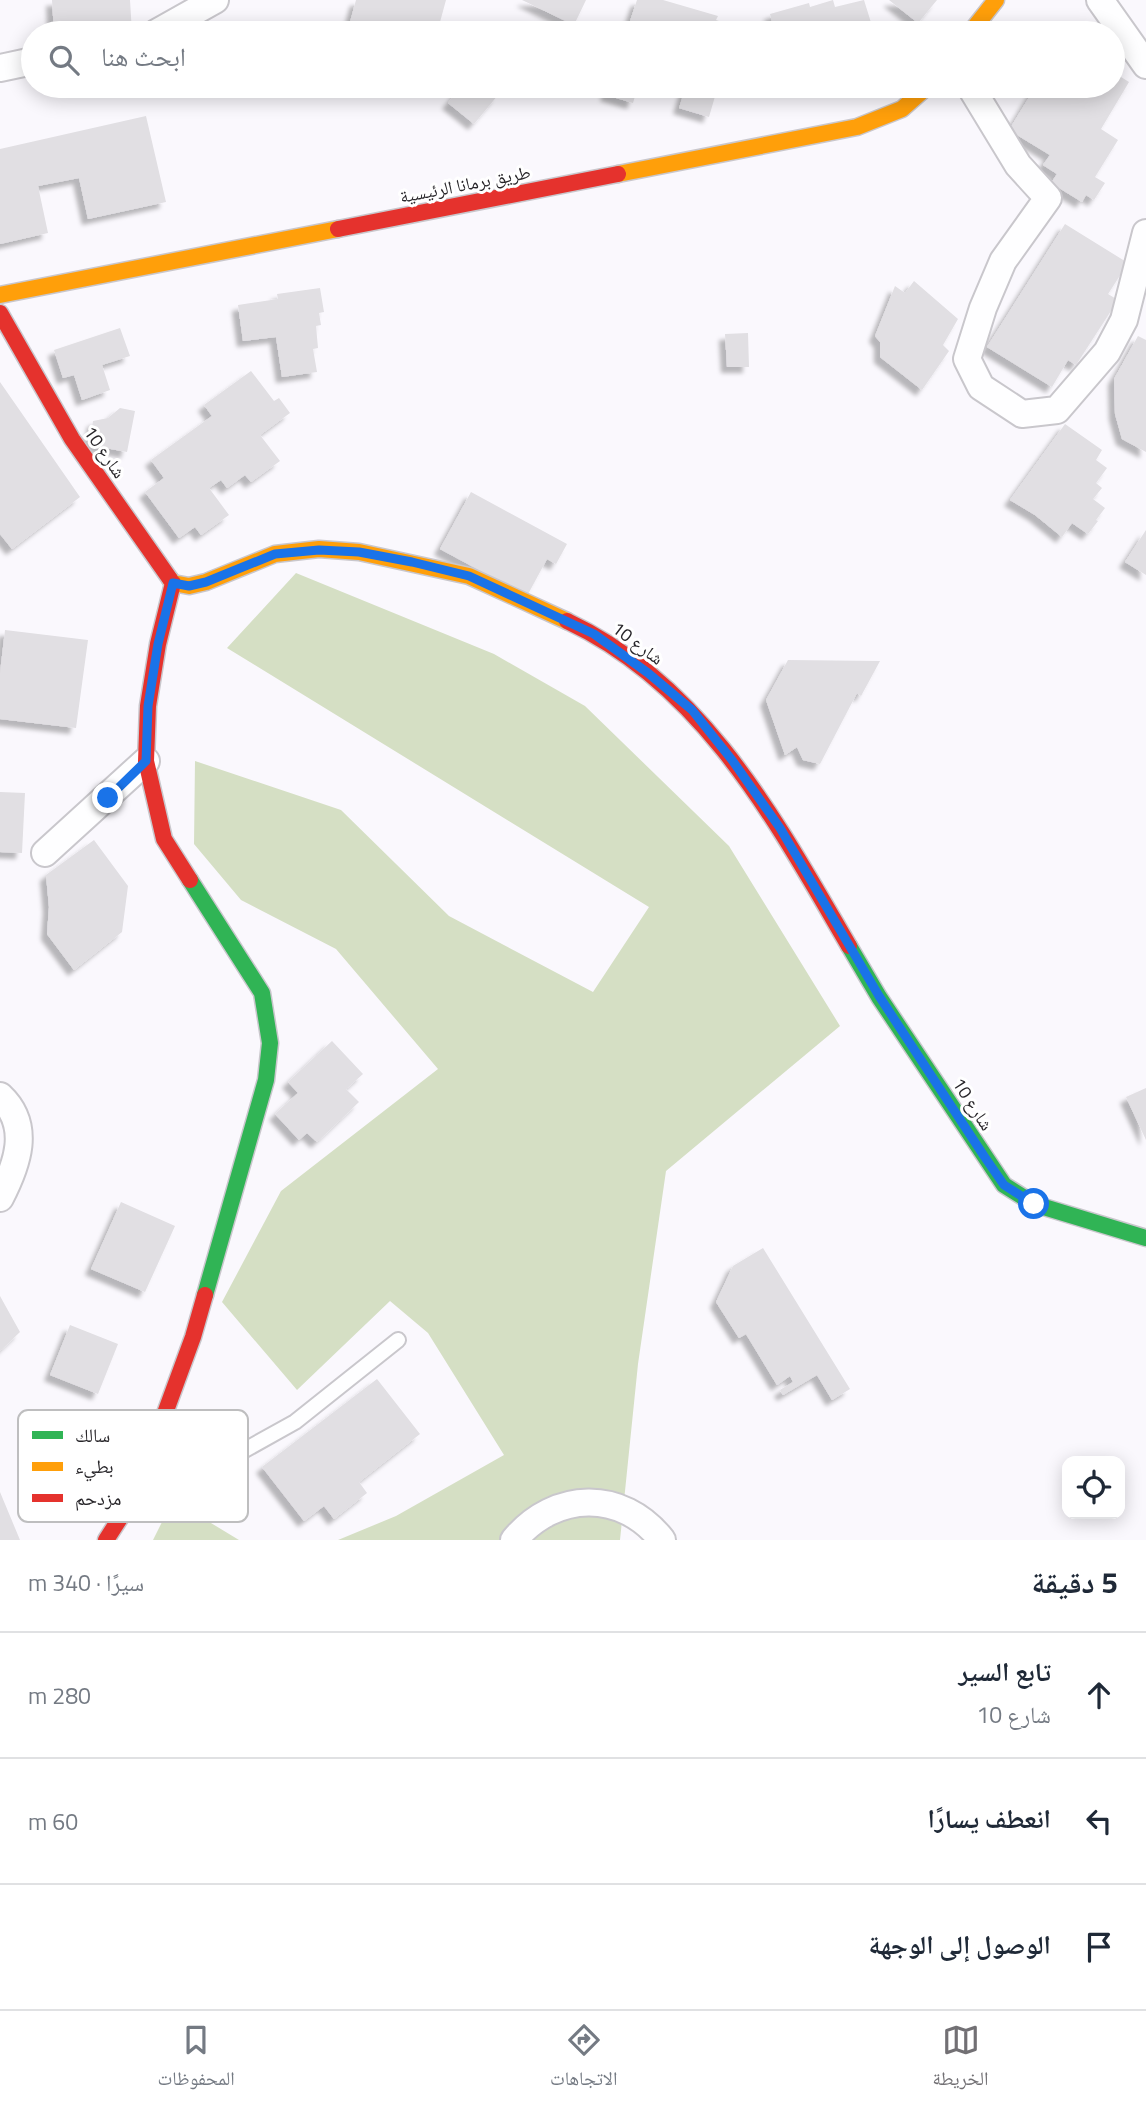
<!DOCTYPE html>
<html lang="ar">
<meta charset="utf-8">
<style>
body{margin:0;font-family:"Titillium Web","Noto Naskh Arabic",sans-serif;background:#f6f6f7;color:#1f2937;direction:rtl}
.controls{position:absolute;right:21px;bottom:21px;display:grid;overflow:hidden;border-radius:14px;box-shadow:0 4px 18px #0003}
.controls button{width:63px;height:63px;display:grid;place-items:center;padding:0;border:0;border-bottom:2px solid #e0e1e3;background:#fff;color:#1f2937;font:35px sans-serif}
.stop{position:absolute;width:21px;height:21px;margin:-16px;border:5px solid #1a73e8;border-radius:50%;background:#fff}
.stop.end{background:#1a73e8;border-color:#fff;box-shadow:0 2px 7px #0008}
.list{margin:0;padding:0;list-style:none}
h2{display:flex;justify-content:space-between;align-items:center;height:91px;margin:0;padding:0 28px;font-size:30px}
h2 small{font-size:23px;font-weight:400;color:#747a83}
.list li{display:grid;grid-template-columns:46px 1fr auto;gap:21px;align-items:center;box-sizing:border-box;height:126px;padding:0 28px;border-top:2px solid #e0e1e3}
.list b{display:block;font-size:26px;white-space:nowrap}
.list p{margin:0;font-size:23px;white-space:nowrap;color:#747a83}
.list em{font-size:23px;font-style:normal;color:#747a83}
.icon{flex:none;width:38px;height:38px;fill:none;stroke:currentColor;stroke-width:2;stroke-linecap:round;stroke-linejoin:round}
.map{position:relative;flex:none;width:1146px;height:1540px;overflow:hidden;direction:ltr}
.search{position:absolute;background:#fff;box-shadow:0 4px 18px #0003;left:21px;right:21px;top:21px;height:77px;display:flex;align-items:center;gap:18px;box-sizing:border-box;padding:0 24px;border-radius:38px;color:#747a83;font-size:26px}
.sheet{height:469px;background:#fff}
nav{display:flex;justify-content:space-around;align-items:center;box-sizing:border-box;height:98px;border-top:2px solid #e0e1e3;background:#fff;font-size:19px;color:#747a83}
nav a{display:grid;justify-items:center;gap:4px}
nav .on{color:#727074}
.map>svg:first-child{display:block}
.forest{fill:#d5dfc4}
.building{fill:#e1dfe3;filter:url(#shadow)}
.lines{fill:none;stroke-linecap:round;stroke-linejoin:round}
.lane-casing{stroke:#c9c7cc;stroke-width:18}
.street-casing{stroke:#c9c7cc;stroke-width:30}
.fast-casing{stroke:#c9c7cc;stroke-width:19}
.slow-casing{stroke:#c9c7cc;stroke-width:19}
.jam-casing{stroke:#c9c7cc;stroke-width:19}
.lane{stroke:#fefeff;stroke-width:14}
.street{stroke:#fefeff;stroke-width:26}
.fast{stroke:#30b455;stroke-width:16}
.slow{stroke:#ff9f0a;stroke-width:16}
.jam{stroke:#e5322d;stroke-width:16}
.route{stroke:#1a73e8;stroke-width:9}
.labels{text-anchor:middle;dominant-baseline:central;stroke-width:6;stroke-linejoin:round;paint-order:stroke}
.street-label{font-size:18px;fill:#28262a;stroke:#fff}
.key{fill:#fff;stroke:#bebebf;stroke-width:2}
.key-label{font-size:19px;fill:#28262a}
</style>
<div class="map">
<svg width="1146" height="1540" viewBox="0 0 1146 1540">
<defs>
<filter id="shadow"><feDropShadow dx="-6" dy="6" stdDeviation="2" flood-color="#0004"/></filter>
</defs>
<rect width="100%" height="100%" fill="#faf8fd"/>
<path class="forest" d="M296,573L494,654L585,706L729,846L840,1026L666,1171L638,1364L620,1540H338L396,1516L504,1455L428,1333L390,1301L297,1390L222,1302L281,1191L438,1069L336,949L241,900L194,844L195,761L341,810L449,916L593,992L649,907L227,648Z
M173,1500L239,1540H153Z"/>
<path class="building" d="M52,0H130L132,33H54Z
M356,0H446L437,33H347Z
M522,0H586L574,25Z
M637,0H663L718,16L716,20L728,24L725,33H626Z
M833,0L835,7L864,0L873,29L860,33H775L770,14L809,3L810,7Z
M889,0H937L918,23Z
M1113,72L1129,82L1101,129L1118,140L1095,177L1105,183L1094,200L1086,195L1082,202L1051,183L1057,174L1043,165L1050,155L1009,130L1036,86H1113Z
M462,86H487L498,95L474,124L448,103Z
M609,86H638L633,103L606,95Z
M686,86H718L709,117L679,108Z
M146,116L166,202L88,219L79,178L38,186L48,233L0,244V149Z
M1065,224L1128,263L1108,294L1118,300L1076,365L1068,360L1052,387L987,347Z
M914,281L958,319L943,345L949,351L922,390L880,357V342L875,336L895,286L905,293Z
M320,288L324,312L319,313L321,325L316,326L318,348L313,349L317,372L282,377L276,337L243,341L238,305L278,299L277,294Z
M120,328L130,356L102,365L110,390L82,400L74,375L63,378L54,350Z
M748,333L749,367H727L725,334Z
M1138,336L1146,340V452L1122,439L1115,414L1114,379Z
M251,371L274,401L279,398L290,413L260,435L280,461L251,482L245,475L227,488L221,480L209,488L229,515L201,535L195,527L179,538L145,492L164,478L151,460L212,416L204,405Z
M0,382L80,497L12,549L0,534Z
M120,408L135,411L127,452L89,445L93,421L108,418Z
M1065,424L1102,450L1096,460L1107,468L1096,483L1102,488L1093,499L1105,508L1096,520L1098,521L1088,534L1072,523L1062,537L1035,515L1010,500Z
M471,492L567,544L556,564L547,559L527,596L440,549Z
M1146,530V575L1125,562Z
M5,630L88,640L76,728L0,719V673Z
M788,660L880,661L861,696L857,693L820,764L803,760L797,747L785,755L766,700Z
M0,792L25,793L22,853L0,852Z
M94,840L128,886L122,932L74,970L47,934L49,907L46,875Z
M332,1041L363,1074L346,1089L359,1102L317,1142L307,1133L299,1140L275,1114L298,1093L288,1082Z
M1146,1088V1140L1126,1097Z
M121,1202L175,1226L145,1292L91,1269Z
M763,1248L850,1389L832,1400L817,1375L783,1395L780,1390L793,1382L790,1376L777,1385L746,1334L739,1338L716,1302L733,1266Z
M0,1296L20,1332L0,1351Z
M70,1325L118,1344L98,1394L50,1375Z
M377,1379L420,1434L359,1482L367,1493L334,1519L324,1506L304,1521L262,1467Z
M0,1492L20,1540H0Z"/>
<g class="lines">
<g class="lane-casing">
<path id="lane" d="M143,1492L225,1461L295,1422L398,1340"/>
</g>
<g class="street-casing">
<path id="street" d="M1100,0L1146,65
M156,33L215,0
M0,68L33,61
M970,86L1018,165L1048,198L1003,261L983,308L967,359L981,387L1022,414L1057,410L1107,352L1124,320L1146,233
M45,853L146,761
M0,1096C32,1126 17,1165 0,1198
M514,1540C555,1491 622,1489 662,1540"/>
</g>
<g class="fast-casing">
<path id="fast" d="M190,880L262,993L270,1043L266,1080L205,1295
M849,946L879,997L1004,1185L1034,1204L1146,1238"/>
</g>
<g class="slow-casing">
<path id="slow" d="M970,33L996,0
M618,174L857,127L902,109L928,86
M0,295L338,229
M170,579L173,583L189,586L206,582L275,554L319,549L359,552L469,576L567,621"/>
</g>
<g class="jam-casing">
<path id="jam" d="M338,229L618,174
M0,313L72,439L170,579
M173,583L158,644L148,706L146,761L164,839L190,880
M567,621C704,685 776,821 849,946
M106,1540L135,1495L193,1337L205,1295"/>
</g>
<use href="#lane" class="lane"/>
<use href="#street" class="street"/>
<use href="#fast" class="fast"/>
<use href="#slow" class="slow"/>
<use href="#jam" class="jam"/>
</g>
<g class="lines">
<path class="route" d="M108,798L146,761L148,706L158,644L173,583L189,586L206,582L275,554L319,550L359,552L412,562L469,576L594,634L648,673L692,710L732,760L780,828L879,996L984,1156L1004,1185L1034,1204"/>
</g>
<g class="labels">
<g class="street-label">
<text transform="translate(465 184) rotate(-11)">طريق برمانا الرئيسية</text>
<text transform="translate(105 452) rotate(55)">شارع 10</text>
<text transform="translate(638 643) rotate(37)">شارع 10</text>
<text transform="translate(973 1104) rotate(57)">شارع 10</text>
</g>
</g>
<rect x="18" y="1410" width="230" height="112" rx="10" class="key"/>
<rect x="32" y="1431" width="31" height="8" fill="#30b455"/>
<rect x="32" y="1462" width="31" height="9" fill="#ff9f0a"/>
<rect x="32" y="1494" width="31" height="8" fill="#e5322d"/>
<g class="key-label">
<text x="75" y="1442">سالك</text>
<text x="75" y="1473">بطيء</text>
<text x="75" y="1505">مزدحم</text>
</g>
</svg>
<div class="controls">
<button><svg class="icon" aria-label="locate" viewBox="0 0 24 24"><circle cx="12" cy="12" r="6"/><path d="M12 2v4M12 18v4M2 12h4M18 12h4"/></svg></button>
</div>
<div class="stop" style="left:1034px;top:1204px"></div>
<div class="stop end" style="left:108px;top:798px"></div>
<div class="search"><svg class="icon" aria-label="search" viewBox="0 0 24 24"><circle cx="10" cy="10" r="6"/><path d="M15 15l6 6"/></svg>ابحث هنا</div>
</div>
<section class="sheet">
<h2>5 دقيقة<small>سيرًا · 340 m</small></h2>
<ul class="list">
<li><svg class="icon" aria-label="ahead" viewBox="0 0 24 24"><path d="M12 20V5M6 11l6-6 6 6"/></svg><div><b>تابع السير</b><p>شارع 10</p></div><em>280 m</em></li>
<li><svg class="icon" aria-label="left" viewBox="0 0 24 24"><path d="M17 20v-9H6M10 6l-5 5 5 5"/></svg><div><b>انعطف يسارًا</b></div><em>60 m</em></li>
<li><svg class="icon" aria-label="arrive" viewBox="0 0 24 24"><path d="M6 21V4h12l-3 4 3 4H6"/></svg><div><b>الوصول إلى الوجهة</b></div></li>
</ul>
</section>
<nav>
<a class="on"><svg class="icon" aria-label="map" viewBox="0 0 24 24"><path d="M3 6l6-2 6 2 6-2v14l-6 2-6-2-6 2zM9 4v14M15 6v14"/></svg>الخريطة</a>
<a><svg class="icon" aria-label="directions" viewBox="0 0 24 24"><path d="M12 3l9 9-9 9-9-9zM9 14v-3h6M13 9l2 2-2 2"/></svg>الاتجاهات</a>
<a><svg class="icon" aria-label="saved" viewBox="0 0 24 24"><path d="M7 4h10v16l-5-4-5 4z"/></svg>المحفوظات</a>
</nav>
